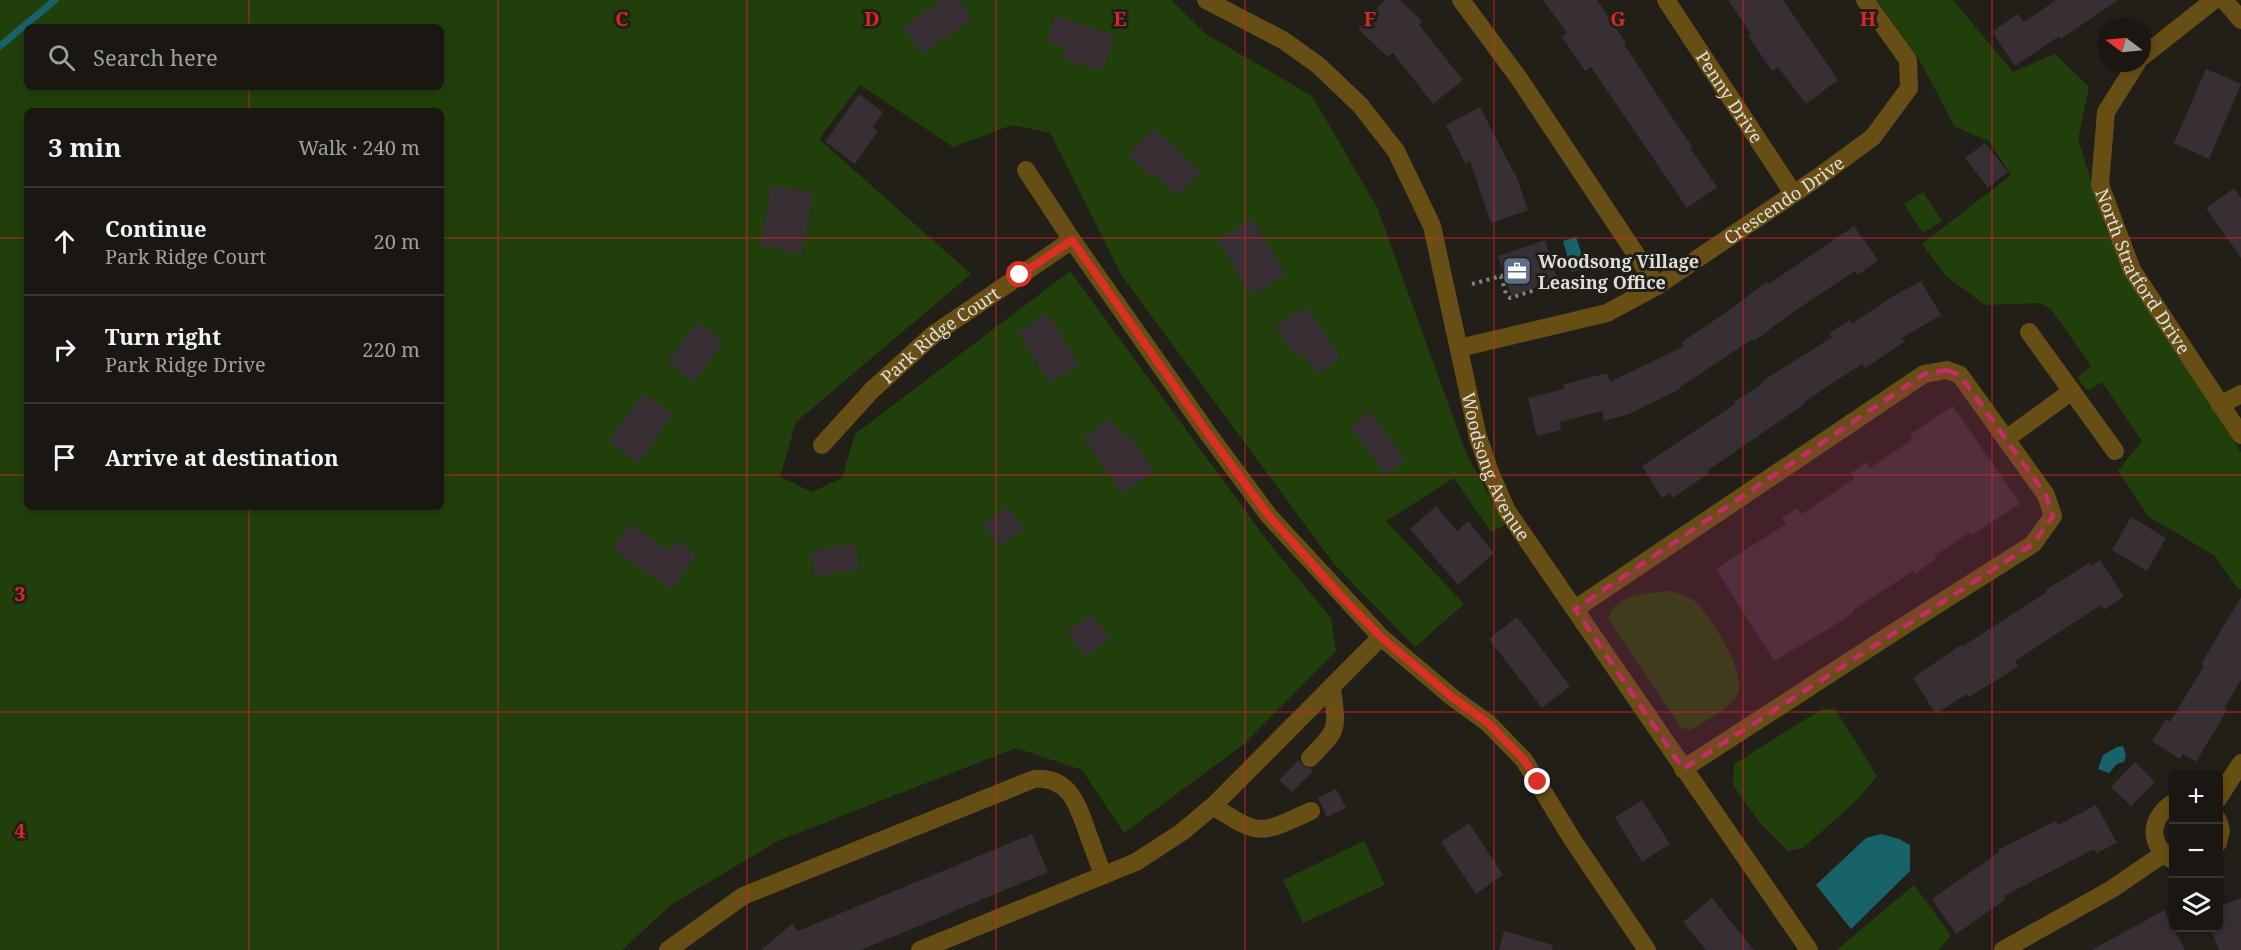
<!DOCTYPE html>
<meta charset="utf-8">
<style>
body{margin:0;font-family:"Noto Serif",serif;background:#272421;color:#f1f3f6}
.controls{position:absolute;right:18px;bottom:18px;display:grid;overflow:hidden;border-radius:9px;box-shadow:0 3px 9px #0003}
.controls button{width:54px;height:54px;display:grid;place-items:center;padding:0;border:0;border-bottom:2px solid #383633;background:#1a1713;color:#f1f3f6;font:30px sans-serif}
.compass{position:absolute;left:2097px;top:18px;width:54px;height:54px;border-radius:50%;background:#1a1713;box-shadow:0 3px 9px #0003;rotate:286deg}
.stop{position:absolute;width:18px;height:18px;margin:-14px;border:4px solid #d93025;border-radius:50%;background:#fff}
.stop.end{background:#d93025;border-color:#fff;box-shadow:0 2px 6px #0008}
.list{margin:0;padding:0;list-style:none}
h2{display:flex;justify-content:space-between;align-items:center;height:78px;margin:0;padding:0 24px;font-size:26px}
h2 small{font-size:20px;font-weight:400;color:#9f9fa0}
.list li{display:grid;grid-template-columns:39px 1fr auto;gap:18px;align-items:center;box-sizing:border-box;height:108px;padding:0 24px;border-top:2px solid #383633}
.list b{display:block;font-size:22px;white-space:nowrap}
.list p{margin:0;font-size:20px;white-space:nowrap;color:#9f9fa0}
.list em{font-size:20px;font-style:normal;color:#9f9fa0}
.icon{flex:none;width:33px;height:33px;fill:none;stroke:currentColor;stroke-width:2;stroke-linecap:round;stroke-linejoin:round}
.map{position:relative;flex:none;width:2241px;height:950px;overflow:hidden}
.search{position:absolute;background:#1a1713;box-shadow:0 3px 9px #0003;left:24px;top:24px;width:420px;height:66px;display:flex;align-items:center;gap:15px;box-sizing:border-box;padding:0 21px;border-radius:9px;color:#9f9fa0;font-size:22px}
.panel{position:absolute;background:#1a1713;box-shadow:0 3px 9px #0003;left:24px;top:108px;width:420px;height:402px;border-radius:9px}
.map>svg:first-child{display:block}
.green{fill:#213f0b;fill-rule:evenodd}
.water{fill:#186367}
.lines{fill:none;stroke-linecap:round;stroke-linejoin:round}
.stream{stroke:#186367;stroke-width:7}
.building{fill:#372f33}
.path{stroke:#85837e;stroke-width:4;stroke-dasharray:3 4.5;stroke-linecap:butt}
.minor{stroke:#674e15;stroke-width:18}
.route{stroke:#d93025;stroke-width:8}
.marked{fill:#c52c68;fill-opacity:0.2;stroke:#c52c68;stroke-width:4.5;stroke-dasharray:12 8;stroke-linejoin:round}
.grid{fill:none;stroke:#d62828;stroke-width:1.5;stroke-opacity:0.55}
.labels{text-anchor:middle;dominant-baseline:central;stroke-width:6;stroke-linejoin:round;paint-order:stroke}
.street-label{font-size:18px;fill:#dfddd9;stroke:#221f19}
.poi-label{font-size:18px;font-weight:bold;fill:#dfddd9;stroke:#221f19;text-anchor:start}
.grid-label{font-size:20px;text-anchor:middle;font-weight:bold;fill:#d62828;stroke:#221f19;stroke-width:6;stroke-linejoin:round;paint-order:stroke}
</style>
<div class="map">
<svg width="2241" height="950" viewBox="0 0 2241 950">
<rect width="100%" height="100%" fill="#221f19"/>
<path class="green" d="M0,0H1171L1206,34L1312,96L1377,207L1466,453L1505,525L1491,532L1454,478L1386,521L1464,604L1415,647L1334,564L1122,276L1050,133L1012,125L953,147L860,85L819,139L971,274L796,422L780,477L812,492L842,478L855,434L1070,271L1269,543L1331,618L1336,651L1244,744L1124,833L1082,770L1016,748L780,840L672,904L622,950H0ZM27,27H441V87H27ZM27,111H441V507H27Z
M1877,0H1953L2013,72L2055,54L2089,87L2078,139L2106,229L2241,453V589H2238L2215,556L2148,516L2118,471L2142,441L2102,382L2090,390L2086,389L2078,379L2079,376L2091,366L2051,309L2041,303L1985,305L1946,276L1922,244L2011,175L1989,141L1955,127L1920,61Z
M1923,192L1942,221L1923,233L1904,204Z
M1672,591C1679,594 1691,597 1697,603C1711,618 1747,673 1738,693C1730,710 1706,720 1691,730L1681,728L1608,619C1614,593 1650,593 1672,591Z
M1822,709H1835L1877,776L1857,800L1803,848L1788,851L1759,822L1733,785L1734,764Z
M1364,841L1385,885L1303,923L1283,880Z
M1914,885L1951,935L1939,950H1839L1838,949Z"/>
<path class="water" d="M1576,237L1586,267L1572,272L1563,241Z
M2123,746L2126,755L2124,762L2117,764L2109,773L2098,769L2103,755L2117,747Z
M1881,834L1899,839L1910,845V871L1851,929L1816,885L1866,838Z"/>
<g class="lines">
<path class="stream" d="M0,46L55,0"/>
</g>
<path class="building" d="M942,0H959L972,19L922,54L903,27Z
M1385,0H1400L1422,21L1419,25L1463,80L1433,104L1393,53L1388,57L1358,29Z
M1543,0H1597L1626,43L1624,44L1669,113L1692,146L1690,148L1717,187L1687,208L1591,67L1585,71L1562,37L1567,33Z
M1728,0H1783L1838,80L1806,104L1778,67L1772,71L1748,36L1751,34Z
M2056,0H2118L2061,39L2059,36L2015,66L1992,32L2018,14L2024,22Z
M1055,16L1115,35L1103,71L1062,58L1066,48L1047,41Z
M2206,69L2241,84L2209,159L2174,143Z
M859,94L883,112L873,127L878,131L855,164L825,142Z
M1480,107L1513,171L1514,170L1528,210L1491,223L1470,161L1465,163L1446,125Z
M1154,128L1200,172L1178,196L1153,172L1149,176L1128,155Z
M1985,143L2008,172L1988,188L1965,158Z
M772,185L814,193L802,254L760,245Z
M2234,188L2241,198V258L2206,208Z
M1252,219L1286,274L1252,295L1217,240Z
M1854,226L1878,260L1858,275L1855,271L1793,312L1754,341L1752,339L1680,387V389L1629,414L1604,421L1602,411L1560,422L1561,430L1537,436L1528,398L1564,389L1563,385L1607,373L1610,382L1684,346L1681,343L1725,313L1767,282L1769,284Z
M1545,240L1558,280L1511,296L1498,256Z
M1921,281L1941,315L1902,338L1905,341L1865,368L1862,364L1804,402L1805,404L1708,470L1709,472L1705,476L1673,498L1670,493L1662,498L1642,466L1735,404L1734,402L1762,384L1761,382L1832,337L1829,333L1850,320L1852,324L1890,298Z
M1306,306L1341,358L1317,374L1303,353L1296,357L1275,326Z
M1047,313L1079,364L1049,383L1018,332Z
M697,321L724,341L694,382L667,363Z
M644,393L673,415L638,463L608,441Z
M1953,406L2020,504L1970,536L1969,533L1934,556L1936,559L1915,574L1913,571L1853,610L1854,612L1832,627L1774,661L1716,569L1786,524L1782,518L1797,508L1802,514L1855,478L1851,473L1867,462L1870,468L1913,439L1910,435Z
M1370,411L1406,460L1385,474L1350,426Z
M1110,419L1123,437L1128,433L1154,472L1122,494L1083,437Z
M1008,506L1024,529L999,546L983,524Z
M1436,506L1457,531L1468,521L1494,553L1458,585L1410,529Z
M2131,517L2166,538L2147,571L2112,550Z
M630,524L668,551L676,540L696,555L672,590L612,549Z
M855,543L860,569L815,577L811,552Z
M2100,560L2124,596L2104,610L2101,605L2015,661L2018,667L1969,697L1967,694L1936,714L1913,678L1962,644L1963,646L2047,592L2046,590L2089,563L2091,566Z
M2241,597V680L2224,708L2227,710L2196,762L2183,754L2180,759L2152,741L2166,719L2170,722L2204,666L2201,664Z
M1092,614L1110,639L1085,657L1067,632Z
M1517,617L1570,686L1542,708L1489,639Z
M1299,760L1303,766L1314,770L1292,792L1279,780Z
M2135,762L2155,782L2131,806L2111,787Z
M1336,789L1346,808L1327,817L1318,798Z
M1642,800L1670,844L1642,862L1615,817Z
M2096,805L2117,843L2097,853L2094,849L2004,896L2006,899L1956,934L1932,899L1999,852L1998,850L2055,821L2058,825Z
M1469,823L1503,875L1476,894L1441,842Z
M1032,834L1048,872L861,950H761L792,924L798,931Z
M1712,898L1754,950H1706L1683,922Z
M2241,898V950H2219L2210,927H2218V907Z
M2164,910L2185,950H2091L2145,921Z
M1504,931L1553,945L1552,950H1499Z"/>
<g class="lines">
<path class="path" d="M1501,276L1510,274
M1472,284L1501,276L1506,294L1510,298L1561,282"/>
<g class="minor">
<path id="s1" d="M1206,0L1283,40L1318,65L1360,105L1396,151L1432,226L1478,437L1490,472L1507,511L1809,950"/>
<path d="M1461,0L1518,77L1657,286"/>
<path id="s2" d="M1666,0L1793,193"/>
<path d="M2224,0L2241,20"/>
<path d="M2142,57L2214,0"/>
<path id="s3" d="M2137,63L2106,112L2100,185L2132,270L2241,435"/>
<path d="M1026,170L1072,240L1209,435L1269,516L1381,637L1452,697L1488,723L1524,760L1572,839L1647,950"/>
<path d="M2029,332L2115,451"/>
<path id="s4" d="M1459,348L1607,313L1657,286L1820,176L1873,137L1909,88L1908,60L1865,0"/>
<path d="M2220,405L2241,394"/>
<path d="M2006,439L2072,391"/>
<path id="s5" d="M822,445L872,390L934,334L1072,240"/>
<path d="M1575,609L1924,374L1947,370L1960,375L2046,495L2053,516L2033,544L1902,627L1683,769"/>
<path d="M1310,758C1340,727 1337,730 1332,688"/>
<path d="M2218,799L2241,763"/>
<path d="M2174,802C2149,818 2147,845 2174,861"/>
<path d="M1213,806C1261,837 1260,834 1311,811"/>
<path d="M2218,820L2221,830L2218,843"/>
<path d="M668,950L743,896L1034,779C1070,776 1078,806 1088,834C1093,848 1098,861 1103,875"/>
<path d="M920,950L1136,862L1182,832L1213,806L1381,637"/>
<path d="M2003,950L2112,889L2163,854"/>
</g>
</g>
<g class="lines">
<path class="route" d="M1020,275L1072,240L1209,435L1269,516L1342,597L1381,637L1452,697L1488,723L1524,760L1538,782"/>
</g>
<path class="marked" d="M1947,370L1960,375L2046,495L2053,516L2033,544L1683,769L1575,609L1924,374Z"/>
<path class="grid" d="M249,0V27M498,0V950M747,0V950M996,0V950M1245,0V950M1494,0V950M1743,0V950M1992,0V950M249,87V111M0,238H27M441,238H2241M0,475H27M441,475H2241M249,507V950M0,712H2241"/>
<defs>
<g id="office-square" transform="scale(1.5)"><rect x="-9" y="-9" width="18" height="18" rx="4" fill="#5c6f8a" stroke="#221f19"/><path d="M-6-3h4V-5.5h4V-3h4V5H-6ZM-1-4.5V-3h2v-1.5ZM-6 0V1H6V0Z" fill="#fff"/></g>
</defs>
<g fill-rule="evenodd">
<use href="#office-square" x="1517" y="271"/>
</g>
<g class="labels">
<g class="street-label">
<text stroke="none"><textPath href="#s2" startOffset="116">Penny Drive</textPath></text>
<text stroke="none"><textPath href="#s4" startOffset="362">Crescendo Drive</textPath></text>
<text stroke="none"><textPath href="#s3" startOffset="228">North Stratford Drive</textPath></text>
<text stroke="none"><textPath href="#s5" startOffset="162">Park Ridge Court</textPath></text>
<text stroke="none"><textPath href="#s1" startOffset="579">Woodsong Avenue</textPath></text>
</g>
<g class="poi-label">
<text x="1538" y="261">Woodsong Village<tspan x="1538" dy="21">Leasing Office</tspan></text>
</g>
</g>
<g class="grid-label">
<text x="622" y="26">C</text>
<text x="872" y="26">D</text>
<text x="1120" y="26">E</text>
<text x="1370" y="26">F</text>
<text x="1618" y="26">G</text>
<text x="1868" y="26">H</text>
<text x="20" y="601">3</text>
<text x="20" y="838">4</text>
</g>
</svg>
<div class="controls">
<button>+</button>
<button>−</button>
<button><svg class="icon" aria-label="layers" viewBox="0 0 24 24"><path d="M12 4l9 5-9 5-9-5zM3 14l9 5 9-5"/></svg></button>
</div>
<svg class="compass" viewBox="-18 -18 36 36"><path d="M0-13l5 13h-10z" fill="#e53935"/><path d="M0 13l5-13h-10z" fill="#9f9fa0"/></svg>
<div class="stop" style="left:1020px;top:275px"></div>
<div class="stop end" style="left:1538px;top:782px"></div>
<div class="search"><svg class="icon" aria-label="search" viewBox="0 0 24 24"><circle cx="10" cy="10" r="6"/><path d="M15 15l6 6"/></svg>Search here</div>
<section class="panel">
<h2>3 min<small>Walk · 240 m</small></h2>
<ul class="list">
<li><svg class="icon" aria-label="ahead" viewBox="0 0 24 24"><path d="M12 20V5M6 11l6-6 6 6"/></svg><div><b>Continue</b><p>Park Ridge Court</p></div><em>20 m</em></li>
<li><svg class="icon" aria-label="right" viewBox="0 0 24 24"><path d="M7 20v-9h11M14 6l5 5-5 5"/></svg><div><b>Turn right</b><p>Park Ridge Drive</p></div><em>220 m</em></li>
<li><svg class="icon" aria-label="arrive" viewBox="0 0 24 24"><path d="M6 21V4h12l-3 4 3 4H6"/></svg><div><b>Arrive at destination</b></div></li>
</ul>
</section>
</div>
